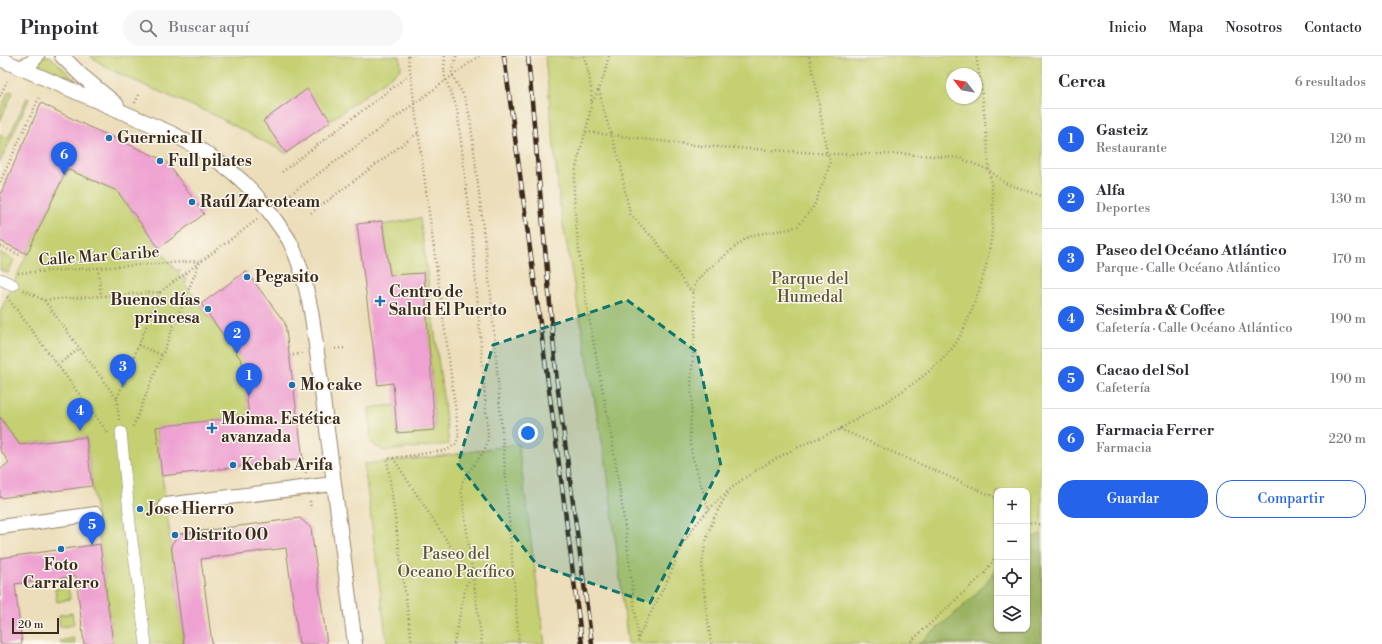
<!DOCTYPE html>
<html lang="es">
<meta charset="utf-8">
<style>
body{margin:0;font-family:"Libre Bodoni",serif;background:#f7f7f7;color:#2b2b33}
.controls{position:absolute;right:12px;bottom:12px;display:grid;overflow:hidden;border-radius:8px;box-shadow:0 1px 3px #0004}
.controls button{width:36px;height:36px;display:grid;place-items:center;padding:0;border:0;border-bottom:1px solid #e1e1e2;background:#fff;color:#2b2b33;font:20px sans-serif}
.compass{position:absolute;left:946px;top:12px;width:36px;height:36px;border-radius:50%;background:#fff;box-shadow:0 1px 3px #0004;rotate:301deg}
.scale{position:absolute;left:12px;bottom:10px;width:47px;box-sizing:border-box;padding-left:4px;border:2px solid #3b2a1e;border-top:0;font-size:11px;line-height:14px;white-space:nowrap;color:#3b2a1e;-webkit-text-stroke:3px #fbf7ec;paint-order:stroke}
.you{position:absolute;left:528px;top:377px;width:14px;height:14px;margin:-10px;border:3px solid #fff;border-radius:50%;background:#1a73e8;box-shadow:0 0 0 6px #1a73e833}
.badge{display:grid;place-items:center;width:26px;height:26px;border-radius:50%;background:#2563eb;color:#fff;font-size:13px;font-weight:700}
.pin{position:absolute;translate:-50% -33px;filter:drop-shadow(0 1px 2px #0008)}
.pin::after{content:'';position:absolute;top:21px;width:14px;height:12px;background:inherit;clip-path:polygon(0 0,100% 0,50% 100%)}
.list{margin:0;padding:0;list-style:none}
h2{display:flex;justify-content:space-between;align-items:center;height:52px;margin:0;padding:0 16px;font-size:17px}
h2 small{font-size:13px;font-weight:400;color:#7c7c81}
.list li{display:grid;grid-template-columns:26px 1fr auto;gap:12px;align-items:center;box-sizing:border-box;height:60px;padding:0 16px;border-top:1px solid #e1e1e2}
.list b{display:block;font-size:15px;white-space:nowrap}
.list p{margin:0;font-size:13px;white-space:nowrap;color:#7c7c81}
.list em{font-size:13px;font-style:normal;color:#7c7c81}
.actions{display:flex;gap:8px;padding:12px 16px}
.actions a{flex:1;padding:9px 0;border:1px solid #2563eb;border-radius:16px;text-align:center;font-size:14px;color:#2563eb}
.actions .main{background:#2563eb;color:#fff}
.icon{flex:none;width:22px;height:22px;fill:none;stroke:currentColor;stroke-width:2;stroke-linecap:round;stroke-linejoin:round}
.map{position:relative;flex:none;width:1042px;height:588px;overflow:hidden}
header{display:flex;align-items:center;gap:24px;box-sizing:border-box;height:56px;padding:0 20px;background:#fff;border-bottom:1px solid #e1e1e2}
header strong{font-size:19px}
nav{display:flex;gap:22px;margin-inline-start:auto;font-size:14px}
.search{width:280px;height:36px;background:#f7f7f7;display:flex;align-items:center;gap:10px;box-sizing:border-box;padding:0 14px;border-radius:22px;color:#7c7c81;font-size:15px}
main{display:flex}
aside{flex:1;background:#fff}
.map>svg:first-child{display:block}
.green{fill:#c4d072;stroke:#807d48;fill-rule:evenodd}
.forest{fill:#9bb264;stroke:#6b6e41}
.building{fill:#eea2d1}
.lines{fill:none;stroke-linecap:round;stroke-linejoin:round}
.pedestrian-casing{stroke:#94846c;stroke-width:12}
.minor-casing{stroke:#94846c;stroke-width:16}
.path{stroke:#94846c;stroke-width:2.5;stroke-dasharray:1 3;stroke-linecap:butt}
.pedestrian{stroke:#fff;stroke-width:11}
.minor{stroke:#fff;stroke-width:14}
.rail-casing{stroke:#3b2a1e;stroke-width:4.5}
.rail{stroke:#fbf7ec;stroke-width:3;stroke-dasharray:9;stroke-linecap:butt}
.path-bridge{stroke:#94846c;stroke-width:2.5;stroke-dasharray:1 3;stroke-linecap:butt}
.marked{fill:#0f766e;fill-opacity:0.2;stroke:#0f766e;stroke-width:3;stroke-dasharray:8 5;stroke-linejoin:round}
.poi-dot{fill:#1f6fb2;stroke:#fbf7ec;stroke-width:1.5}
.labels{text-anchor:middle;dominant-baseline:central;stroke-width:3;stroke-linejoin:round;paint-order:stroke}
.poi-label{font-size:16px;font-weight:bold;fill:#3b2a1e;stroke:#fbf7ec;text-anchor:start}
.street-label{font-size:16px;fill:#3b2a1e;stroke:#fbf7ec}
.park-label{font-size:16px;fill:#5d5433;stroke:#fbf7ec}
</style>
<header>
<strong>Pinpoint</strong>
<div class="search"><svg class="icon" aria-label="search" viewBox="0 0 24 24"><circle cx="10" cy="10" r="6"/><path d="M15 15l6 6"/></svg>Buscar aquí</div>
<nav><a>Inicio</a><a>Mapa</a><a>Nosotros</a><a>Contacto</a></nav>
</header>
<main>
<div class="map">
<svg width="1042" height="588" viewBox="0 0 1042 588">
<rect width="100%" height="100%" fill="#fbf7ec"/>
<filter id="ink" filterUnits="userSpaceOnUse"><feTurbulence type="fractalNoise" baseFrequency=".025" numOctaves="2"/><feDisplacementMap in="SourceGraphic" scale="8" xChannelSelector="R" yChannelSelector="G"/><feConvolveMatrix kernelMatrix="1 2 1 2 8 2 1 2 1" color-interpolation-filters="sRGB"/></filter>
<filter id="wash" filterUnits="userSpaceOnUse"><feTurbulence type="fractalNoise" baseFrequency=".012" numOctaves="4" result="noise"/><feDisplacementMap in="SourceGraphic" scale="16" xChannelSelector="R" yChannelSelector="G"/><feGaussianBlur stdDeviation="0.9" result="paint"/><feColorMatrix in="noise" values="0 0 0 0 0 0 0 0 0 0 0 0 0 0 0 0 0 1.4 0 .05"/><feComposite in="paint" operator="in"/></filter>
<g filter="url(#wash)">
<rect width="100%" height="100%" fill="#ecdeba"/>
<path class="green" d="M42,0H50L77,26V29L36,12Z
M90,0H400L401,13L286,97L214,59L146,30L109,13Z
M545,0H1042V588H628L607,413L560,151ZM952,18H976V42H952ZM997,435H1027V573H997Z
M9,35L13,36L0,65V55Z
M27,42L29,43L0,106V78L8,82Z
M67,113L122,137L121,140L175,214H181V215L178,218L182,223L185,221L187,223L185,228L240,302L242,301L249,360L156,372L184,588H113L86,381L20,389L0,361V256Z
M420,162L449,388L384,395L371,387L369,352L395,349L397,377L435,373L424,217L403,219L397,273L383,169Z
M0,197L14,204L8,217L0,214Z
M518,388L545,588H387L364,408L451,399Z
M68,531L70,543L57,546L55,533Z
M72,557L74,569L60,571L59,559Z
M74,582L75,588H61L60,585Z"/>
<path class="forest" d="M1042,478V588H918C946,565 977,542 997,512V573H1027V483Z"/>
<g id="blocks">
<path class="building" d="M307,33L331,65L286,97L263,65Z
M41,47L87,70L166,105L204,158L159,192L117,135L67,113L27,198L0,185V139Z
M382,165L390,219L424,217L435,374L397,377L393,327L378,329L357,168Z
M246,215L285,267L303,403L162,420L156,371L249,360L242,305L201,248Z
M0,361L20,389L86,381L92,430L0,442V414L9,406L0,394Z
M300,462L311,472L327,588H299L286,492L201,503L212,588H184L171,489L179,478Z
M100,488L113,588H84L76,520L15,528L22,588H0V502Z"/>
</g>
</g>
<g filter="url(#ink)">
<use href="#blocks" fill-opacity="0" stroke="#94846c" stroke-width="1"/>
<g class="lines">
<g class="pedestrian-casing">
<path id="pedestrian" d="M0,223L13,229
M121,376L131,477L146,588"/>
</g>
<g class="minor-casing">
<path id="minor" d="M62,0L81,19L117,49
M0,3L171,77C218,102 249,124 278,168C282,174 287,180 290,186C301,208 306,231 311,255C317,292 321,329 326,366C335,440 345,514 355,588
M19,12L32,6L37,0
M166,449L333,428
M0,471L96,458"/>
</g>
<path class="path" d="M408,0L459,379L456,388L447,394L387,403L412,588
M445,0L444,14L445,22L457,52L473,189L488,379C488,401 466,411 461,431L482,588
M456,0L452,16L453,21L464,40L470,61L491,240L519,588
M584,0C588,14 593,33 591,48C588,78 572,109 574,139C579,235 604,328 618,423C627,478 632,533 639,588
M599,34L605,59L621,109L623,125L630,158L657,186L685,228L693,237
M0,40L7,25
M592,46C601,31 605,17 609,0
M135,47L140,36
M586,76L702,90L835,98H905L960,102L989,114L1005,127L1042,140
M121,80L125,72
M282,116L409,19
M0,126L39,42
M281,145L414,48
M311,157L418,77
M0,190L22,200
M98,212L101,240
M18,217L200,205L133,371
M23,234L44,244L117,343L160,236L44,244
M160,236L258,163
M7,241L108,377
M138,289L162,299
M331,293L345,292
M293,299L303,298
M58,309L80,292
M117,343L119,364
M840,373L997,442
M393,402L466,514L473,518L513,513
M304,408L306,417
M310,445L311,453
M709,455L692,399L690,384V375L692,346L691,323L696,265L693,240L694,231L697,225L705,216L746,182L758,178L789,173L798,170L814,150L830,108L829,101L827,98L816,30L809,0
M1027,468L1029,466L1042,469
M638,582C647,564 656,547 665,529C673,512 679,494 689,478C698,464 719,442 732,432C754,413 782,399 809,386C820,381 832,378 843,371C877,351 923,326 949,296C960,284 966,268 972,253C985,220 994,185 993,148C993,136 990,123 989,111C986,74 983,37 976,0
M454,588L466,529L473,519
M711,588L702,520C702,488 711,463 728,437
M908,588L985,517L997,498"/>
<use href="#pedestrian" class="pedestrian"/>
<use href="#minor" class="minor"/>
<g class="rail-casing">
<path id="rail" d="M504,0L561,423L582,588
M528,0L557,327L592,588"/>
</g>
<use href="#rail" class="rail"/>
<path class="path-bridge" d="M414,48L479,0"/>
</g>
</g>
<path class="marked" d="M627,244L697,296L721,410L650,547L537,509L458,408L493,289Z"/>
<g class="poi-dot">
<circle cx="109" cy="82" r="4"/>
<circle cx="160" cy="105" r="4"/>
<circle cx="192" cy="146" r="4"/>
<circle cx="247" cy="221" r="4"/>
<path d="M378 239h4v4h4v4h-4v4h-4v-4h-4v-4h4z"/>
<circle cx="208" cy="253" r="4"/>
<circle cx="292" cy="329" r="4"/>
<path d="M210 366h4v4h4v4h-4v4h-4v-4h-4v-4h4z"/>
<circle cx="233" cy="409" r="4"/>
<circle cx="140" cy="453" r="4"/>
<circle cx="175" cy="479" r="4"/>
<circle cx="61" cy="493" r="4"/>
</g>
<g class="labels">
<g class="poi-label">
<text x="117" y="82">Guernica II</text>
<text x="168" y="105">Full pilates</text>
<text x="200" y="146">Raúl Zarcoteam</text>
<text x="255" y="221">Pegasito</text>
<text x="389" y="236">Centro de<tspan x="389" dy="18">Salud El Puerto</tspan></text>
<text x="200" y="244" text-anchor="end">Buenos días<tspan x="200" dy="18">princesa</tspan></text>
<text x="300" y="329">Mo cake</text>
<text x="221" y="363">Moima. Estética<tspan x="221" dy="18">avanzada</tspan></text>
<text x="241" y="409">Kebab Arifa</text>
<text x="148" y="453">Jose Hierro</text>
<text x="183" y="479">Distrito 00</text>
<text x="61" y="509" text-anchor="middle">Foto<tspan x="61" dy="18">Carralero</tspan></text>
</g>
<g class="street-label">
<text transform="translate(99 200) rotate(-4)">Calle Mar Caribe</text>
</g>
<g class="park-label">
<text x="810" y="223">Parque del<tspan x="810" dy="18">Humedal</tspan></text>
<text x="456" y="498">Paseo del<tspan x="456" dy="18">Oceano Pacífico</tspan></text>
</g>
</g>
</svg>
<div class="controls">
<button>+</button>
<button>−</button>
<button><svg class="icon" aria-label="locate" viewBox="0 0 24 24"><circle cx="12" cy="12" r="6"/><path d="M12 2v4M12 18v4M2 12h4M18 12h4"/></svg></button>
<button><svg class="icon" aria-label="layers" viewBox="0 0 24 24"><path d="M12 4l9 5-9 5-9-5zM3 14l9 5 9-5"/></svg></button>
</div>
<svg class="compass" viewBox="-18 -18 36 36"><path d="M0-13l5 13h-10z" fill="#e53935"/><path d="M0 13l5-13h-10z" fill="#7c7c81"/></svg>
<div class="scale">20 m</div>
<div class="you"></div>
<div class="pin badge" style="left:249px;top:340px">1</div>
<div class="pin badge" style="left:237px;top:298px">2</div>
<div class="pin badge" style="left:123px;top:331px">3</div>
<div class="pin badge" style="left:80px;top:375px">4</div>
<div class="pin badge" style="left:92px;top:489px">5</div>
<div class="pin badge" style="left:64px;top:119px">6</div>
</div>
<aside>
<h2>Cerca<small>6 resultados</small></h2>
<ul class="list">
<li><span class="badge">1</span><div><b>Gasteiz</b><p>Restaurante</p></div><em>120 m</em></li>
<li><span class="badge">2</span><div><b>Alfa</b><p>Deportes</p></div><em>130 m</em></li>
<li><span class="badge">3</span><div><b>Paseo del Océano Atlántico</b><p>Parque · Calle Océano Atlántico</p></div><em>170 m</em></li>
<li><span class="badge">4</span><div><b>Sesimbra &amp; Coffee</b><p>Cafetería · Calle Océano Atlántico</p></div><em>190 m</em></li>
<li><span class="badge">5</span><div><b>Cacao del Sol</b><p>Cafetería</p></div><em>190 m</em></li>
<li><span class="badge">6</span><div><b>Farmacia Ferrer</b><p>Farmacia</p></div><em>220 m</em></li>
</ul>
<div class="actions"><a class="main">Guardar</a><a>Compartir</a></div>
</aside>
</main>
